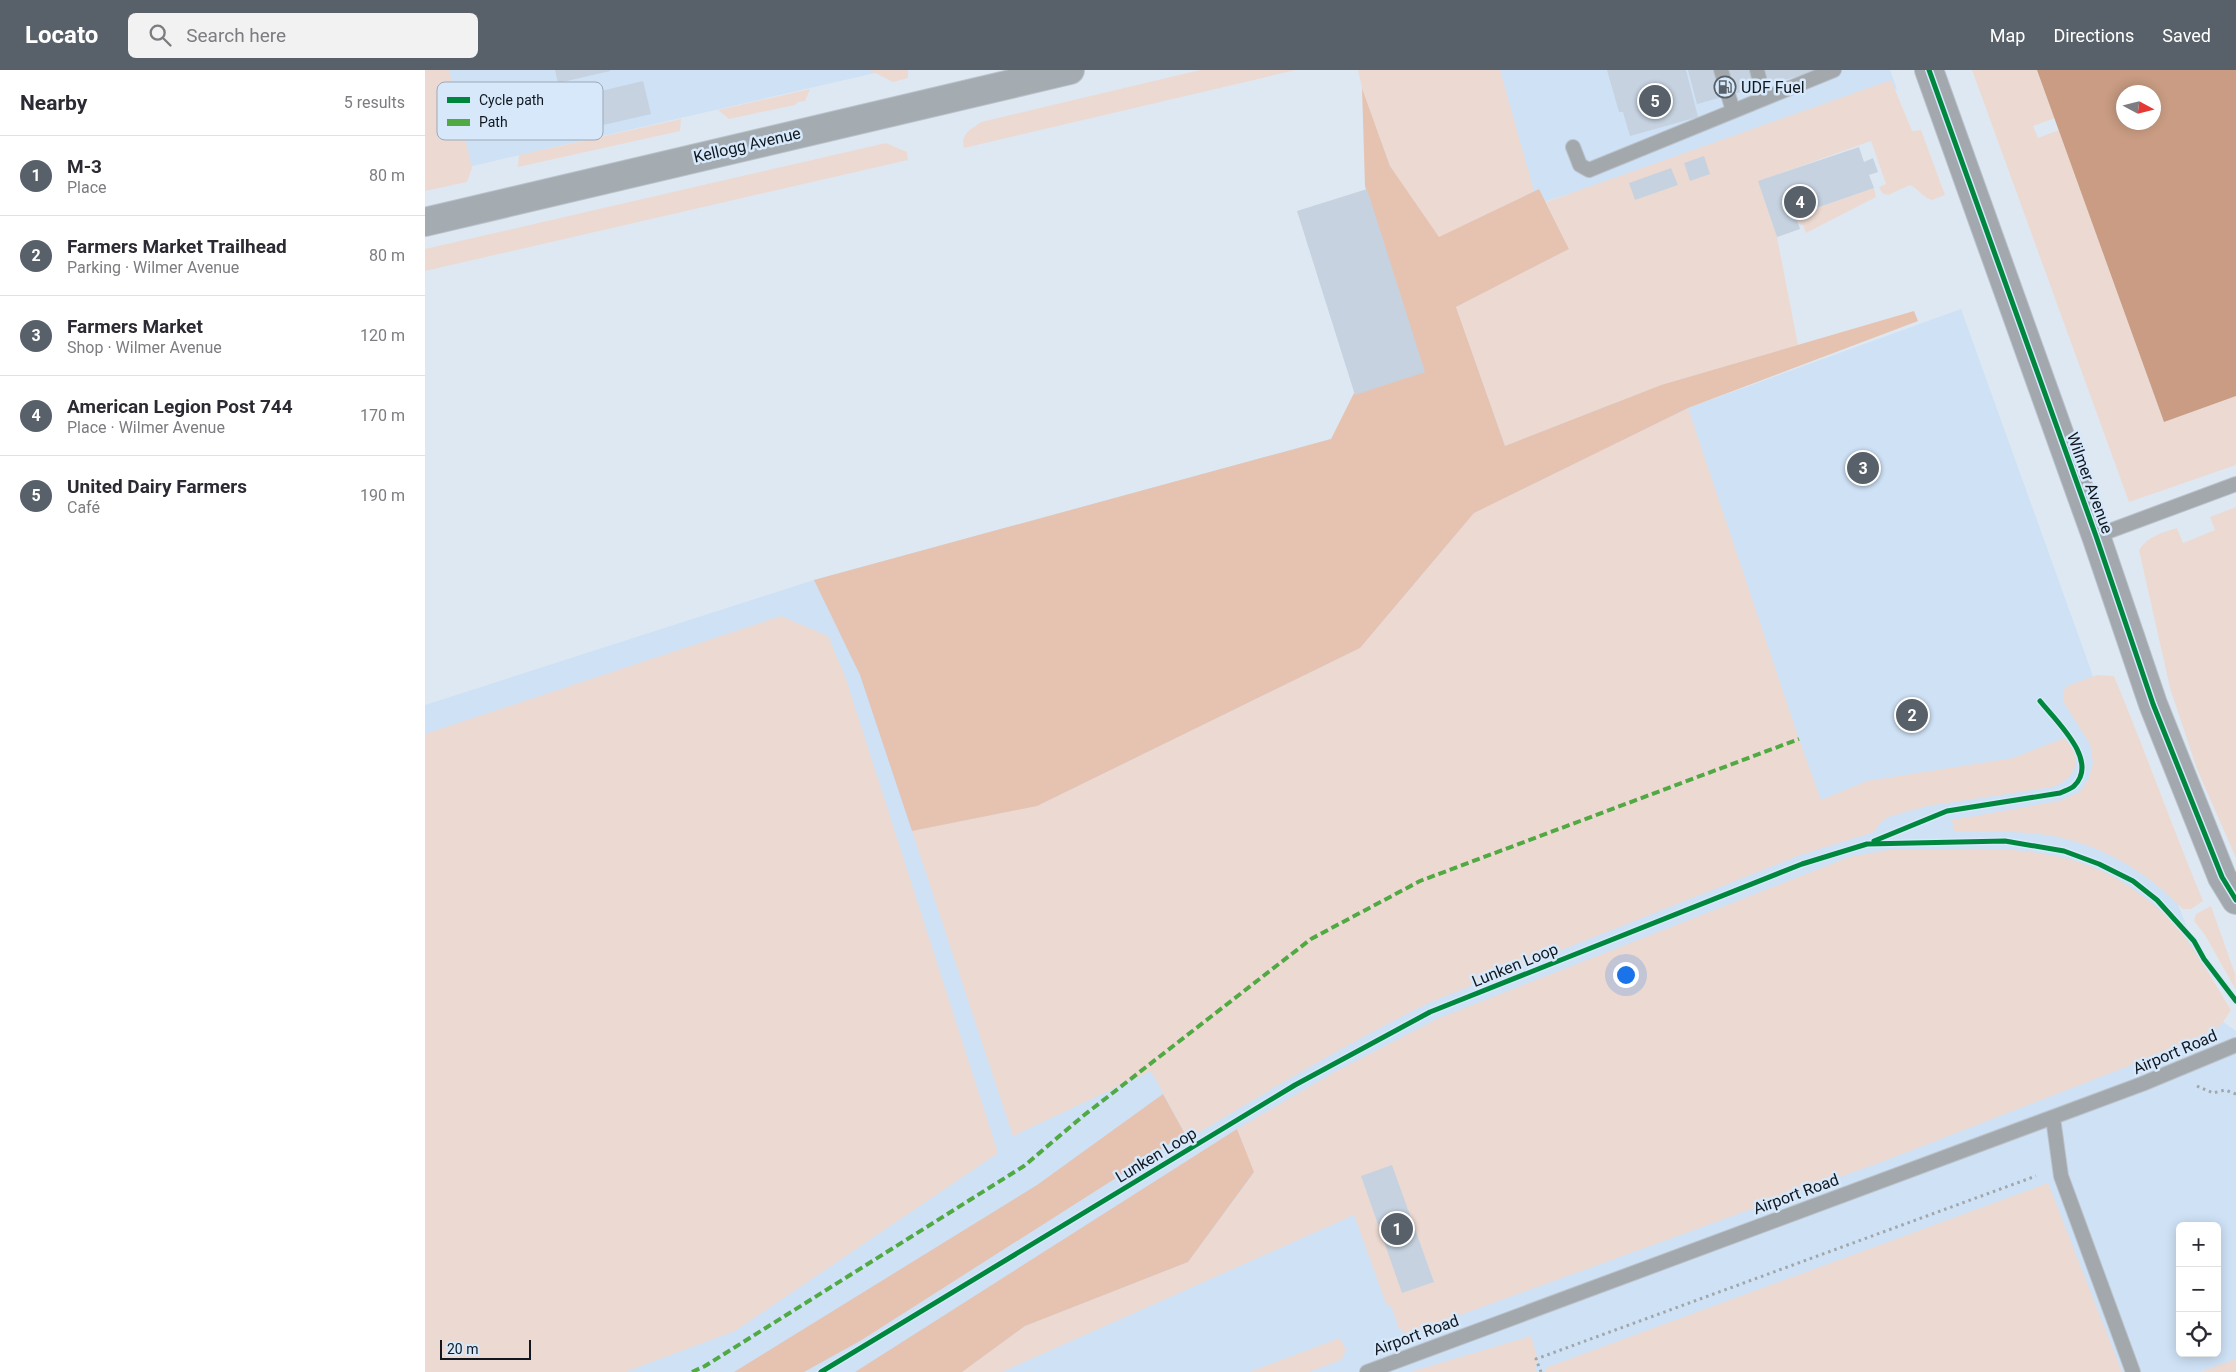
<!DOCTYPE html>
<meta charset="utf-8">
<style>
body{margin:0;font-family:Roboto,sans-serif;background:#f2f2f3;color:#2b2b33}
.controls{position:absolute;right:15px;bottom:15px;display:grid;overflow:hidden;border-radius:8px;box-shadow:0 2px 12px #0003}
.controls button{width:45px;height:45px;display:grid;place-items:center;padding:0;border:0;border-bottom:1px solid #e1e1e2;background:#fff;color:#2b2b33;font:25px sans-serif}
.compass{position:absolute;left:1691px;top:15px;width:45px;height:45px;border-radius:50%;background:#fff;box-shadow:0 2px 12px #0003;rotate:97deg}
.scale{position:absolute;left:15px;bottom:12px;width:91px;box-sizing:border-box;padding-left:5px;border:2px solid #10171f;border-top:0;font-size:14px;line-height:18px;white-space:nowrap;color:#10171f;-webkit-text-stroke:4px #d6e8fa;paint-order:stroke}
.you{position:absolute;left:1200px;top:904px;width:18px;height:18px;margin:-12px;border:4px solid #fff;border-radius:50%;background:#1a73e8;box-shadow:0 0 0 8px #1a73e833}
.badge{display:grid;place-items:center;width:32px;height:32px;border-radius:50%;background:#586069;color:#fff;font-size:16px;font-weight:700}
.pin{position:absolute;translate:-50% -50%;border:2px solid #fff;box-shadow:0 1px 5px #0006}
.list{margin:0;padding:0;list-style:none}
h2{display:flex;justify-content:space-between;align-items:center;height:65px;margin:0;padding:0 20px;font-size:21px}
h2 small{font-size:16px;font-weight:400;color:#7c7c81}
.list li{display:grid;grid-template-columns:32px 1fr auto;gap:15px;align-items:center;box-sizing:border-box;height:80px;padding:0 20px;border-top:1px solid #e1e1e2}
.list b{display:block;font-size:19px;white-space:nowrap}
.list p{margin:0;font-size:16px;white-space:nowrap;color:#7c7c81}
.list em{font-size:16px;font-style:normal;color:#7c7c81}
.icon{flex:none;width:28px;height:28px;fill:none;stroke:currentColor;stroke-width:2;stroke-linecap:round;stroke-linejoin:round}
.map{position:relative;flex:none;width:1811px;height:1302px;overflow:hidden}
header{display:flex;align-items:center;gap:30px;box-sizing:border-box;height:70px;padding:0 25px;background:#586069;color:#fff}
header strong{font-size:24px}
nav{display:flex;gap:28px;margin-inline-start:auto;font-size:18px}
.search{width:350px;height:45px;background:#f2f2f3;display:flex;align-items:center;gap:12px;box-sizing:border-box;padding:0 18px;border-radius:8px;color:#7c7c81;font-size:19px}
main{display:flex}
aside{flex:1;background:#fff}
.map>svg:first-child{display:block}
.built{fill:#cee1f5;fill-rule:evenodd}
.green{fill:#ecdad2}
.forest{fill:#e6c3b1}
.water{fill:#c99c83;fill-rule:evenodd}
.building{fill:#c6d2e0}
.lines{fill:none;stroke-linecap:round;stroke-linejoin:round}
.lane-casing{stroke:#bbc2ca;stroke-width:16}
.secondary-casing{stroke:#bbc2ca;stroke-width:30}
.primary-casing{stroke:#bbc2ca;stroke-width:30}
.path{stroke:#a1a6ab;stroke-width:3;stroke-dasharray:2.5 4;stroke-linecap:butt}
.lane{stroke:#a3a8ad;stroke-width:14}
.secondary{stroke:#a2a8ae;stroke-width:28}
.primary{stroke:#a4acb2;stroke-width:28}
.quiet{stroke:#51a943;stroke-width:4;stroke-dasharray:8 4;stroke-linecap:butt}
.cycleway-casing{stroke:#d6e8fa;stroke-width:8}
.cycleway{stroke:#00873e;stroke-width:5}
.labels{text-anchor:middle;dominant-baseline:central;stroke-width:5;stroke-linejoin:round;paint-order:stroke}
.poi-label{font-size:16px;fill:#10171f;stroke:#d6e8fa;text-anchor:start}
.street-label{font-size:16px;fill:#10171f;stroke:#d6e8fa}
.key{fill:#d6e8fa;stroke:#9ba9b8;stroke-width:1}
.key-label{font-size:14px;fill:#10171f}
</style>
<header>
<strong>Locato</strong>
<div class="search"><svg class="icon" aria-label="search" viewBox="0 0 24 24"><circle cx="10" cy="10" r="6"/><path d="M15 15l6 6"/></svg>Search here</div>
<nav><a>Map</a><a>Directions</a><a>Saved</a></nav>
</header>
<main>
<aside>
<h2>Nearby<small>5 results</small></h2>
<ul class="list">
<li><span class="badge">1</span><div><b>M-3</b><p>Place</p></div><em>80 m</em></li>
<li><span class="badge">2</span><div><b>Farmers Market Trailhead</b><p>Parking · Wilmer Avenue</p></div><em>80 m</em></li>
<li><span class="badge">3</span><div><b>Farmers Market</b><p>Shop · Wilmer Avenue</p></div><em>120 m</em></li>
<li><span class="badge">4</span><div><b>American Legion Post 744</b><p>Place · Wilmer Avenue</p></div><em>170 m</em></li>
<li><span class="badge">5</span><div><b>United Dairy Farmers</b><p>Café</p></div><em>190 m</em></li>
</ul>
</aside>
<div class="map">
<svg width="1811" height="1302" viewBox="0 0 1811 1302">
<rect width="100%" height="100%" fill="#dee8f2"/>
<path class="built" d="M0,0H463L0,107Z
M1065,0H1465L1472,19L1103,137Z
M1536,239L1700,695L1798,952L1811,961V1302H0V635L389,510L1063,326L1263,338ZM1755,1156H1792V1283H1755Z"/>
<path class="green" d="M0,0H24L47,98L42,112L0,121Z
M444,0H483V8L468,12Z
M775,0H871L539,78C535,64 545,60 556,52Z
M933,0H1075L1109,121L1014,168L965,96L937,18Z
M1547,0H1612L1630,48L1608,56L1613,68L1634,60L1739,352L1811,326V395L1704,432Z
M1466,10L1487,61L1496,60L1520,125L1507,130C1497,127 1494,119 1485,115L1463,125L1457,123L1454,117L1461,114L1446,71L1334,111L1352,167L1373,275L1236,315L1080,376L1031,237L1144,179L1121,132Z
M385,19L380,31L373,32L370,35L304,49L293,40Z
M256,49L255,61L93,97L94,85Z
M461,73L482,82L483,90L0,201V179Z
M1449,118L1451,127L1381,163L1378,155L1374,154L1371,145Z
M1263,338L1374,669L1396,730L1442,711L1588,688L1639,668C1659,688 1652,708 1627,717L1502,736L1463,747L1455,753L1449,762L1375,785L1003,933C921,974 842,1021 763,1069L726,1001L588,1066L487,761L612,736L935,578L1049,443Z
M1811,437V788L1772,699L1745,618L1714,480C1723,466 1736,463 1752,458L1758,473L1790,460L1785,447Z
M356,546L403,566L420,606L573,1083L310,1261L200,1302H0V664Z
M1672,605L1689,606C1720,681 1747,756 1778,831L1766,839H1758C1717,797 1664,767 1605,763C1580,761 1554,762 1529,761L1527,750L1634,731L1655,722L1664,708L1668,693L1665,674L1639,633L1638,622L1642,616Z
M1464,780C1559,780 1647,766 1725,832C1732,838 1741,844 1748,852C1771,878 1788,911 1806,940L1798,952L1786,964L1459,1091L983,1264L974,1259L966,1235L962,1236L929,1145L577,1302H537L600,1256L763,1192L829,1103L812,1059L908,1003L1012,949L1424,787Z
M1786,836L1810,904L1811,920L1780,865L1769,851L1771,844Z
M1623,1113L1697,1302H1121L1120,1298Z
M1106,1266L1113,1290L1110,1297L1112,1302H985Z
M915,1268L921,1280L916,1290L884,1302H824Z
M1811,1289V1302H1775Z"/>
<path class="forest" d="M937,18L965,96L1014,167L1114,119L1144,179L1031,237L1080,376L1236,315L1489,241L1493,251L1263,338L1049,443L935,578L612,736L487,761L435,605L389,510L906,369L929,323L998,301L940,116Z
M738,1024L760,1064L435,1271L379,1302H309L612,1115Z
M812,1059L829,1102L763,1192L600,1256L537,1302H430Z"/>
<path class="water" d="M1612,0H1811V326L1739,352ZM1698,22H1728V52H1698Z"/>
<path class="building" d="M130,0H185V1L133,13Z
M1182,0H1261L1273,47L1205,66L1198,42H1194Z
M1263,0H1392V1L1272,34Z
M218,11L226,44L117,69L109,37Z
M1434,77L1439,92L1448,88L1453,102L1444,105L1449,118L1371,145L1375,159L1352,167L1333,111Z
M1279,86L1285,104L1265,111L1259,93Z
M1246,98L1253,115L1210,130L1204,113Z
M942,119L1000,302L930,325L872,141Z
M967,1095L1009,1212L977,1223L936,1106Z"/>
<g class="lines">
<g class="lane-casing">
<path id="lane" d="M1296,0L1308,41
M1332,0L1339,28
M1148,77L1155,95L1164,100L1409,0
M1671,466L1811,414
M1628,1048L1636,1106L1708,1302
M942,1302L1717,1014L1811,975"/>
</g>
<g class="secondary-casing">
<path id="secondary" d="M1504,0L1671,466L1728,634L1797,807L1811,830"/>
</g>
<g class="primary-casing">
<path id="primary" d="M0,152L645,0"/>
</g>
<path class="path" d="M1772,1016L1788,1023L1800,1020L1811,1024
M1116,1302L1111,1289L1611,1106"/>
<use href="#lane" class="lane"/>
<use href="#secondary" class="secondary"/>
<use href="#primary" class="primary"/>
<path class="quiet" d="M267,1302L280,1296L599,1096L658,1046L886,869L995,811L1374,669"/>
<g class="cycleway-casing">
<path id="cycleway" d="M1504,0L1671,466L1728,634L1797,807L1811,830
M1449,771L1522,741L1635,723C1639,721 1646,719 1649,716C1675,691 1631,651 1615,631
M396,1302L870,1015L1005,942L1377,794L1442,774L1580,771L1639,781L1674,794L1708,811L1732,830L1769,871L1779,889L1811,931"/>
</g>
<use href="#cycleway" class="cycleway"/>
</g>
<defs>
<g id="fuel-ring" transform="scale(1.125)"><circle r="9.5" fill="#d6e8fa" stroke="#586069" stroke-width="1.5"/><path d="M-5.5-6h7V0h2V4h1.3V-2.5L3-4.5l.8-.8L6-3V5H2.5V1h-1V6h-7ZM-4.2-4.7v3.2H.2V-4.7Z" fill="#586069"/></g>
</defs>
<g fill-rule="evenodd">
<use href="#fuel-ring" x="1300" y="17"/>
</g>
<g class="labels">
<g class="poi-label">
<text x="1316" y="17">UDF Fuel</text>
</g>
<g class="street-label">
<text transform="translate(322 75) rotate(-13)">Kellogg Avenue</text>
<text transform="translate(1665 413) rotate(70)">Wilmer Avenue</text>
<text transform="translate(1090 895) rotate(-22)">Lunken Loop</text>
<text transform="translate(1750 982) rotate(-23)">Airport Road</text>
<text transform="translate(731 1085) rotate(-31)">Lunken Loop</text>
<text transform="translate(1371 1124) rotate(-20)">Airport Road</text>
<text transform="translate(991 1265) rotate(-20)">Airport Road</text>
</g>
</g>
<rect x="12" y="12" width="166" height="58" rx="8" class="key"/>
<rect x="22" y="27" width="23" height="6" fill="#00873e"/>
<rect x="22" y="49" width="23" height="7" fill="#51a943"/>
<g class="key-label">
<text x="54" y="35">Cycle path</text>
<text x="54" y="57">Path</text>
</g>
</svg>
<div class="controls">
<button>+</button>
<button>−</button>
<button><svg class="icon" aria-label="locate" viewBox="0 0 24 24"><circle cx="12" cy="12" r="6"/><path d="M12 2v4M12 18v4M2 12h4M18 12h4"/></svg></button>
</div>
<svg class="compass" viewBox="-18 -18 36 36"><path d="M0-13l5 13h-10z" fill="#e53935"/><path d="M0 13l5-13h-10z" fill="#7c7c81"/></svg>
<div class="scale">20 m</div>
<div class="you"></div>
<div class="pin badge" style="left:972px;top:1159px">1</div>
<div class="pin badge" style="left:1487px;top:645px">2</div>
<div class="pin badge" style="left:1438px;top:398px">3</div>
<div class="pin badge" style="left:1375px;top:132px">4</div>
<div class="pin badge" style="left:1230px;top:31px">5</div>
</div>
</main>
